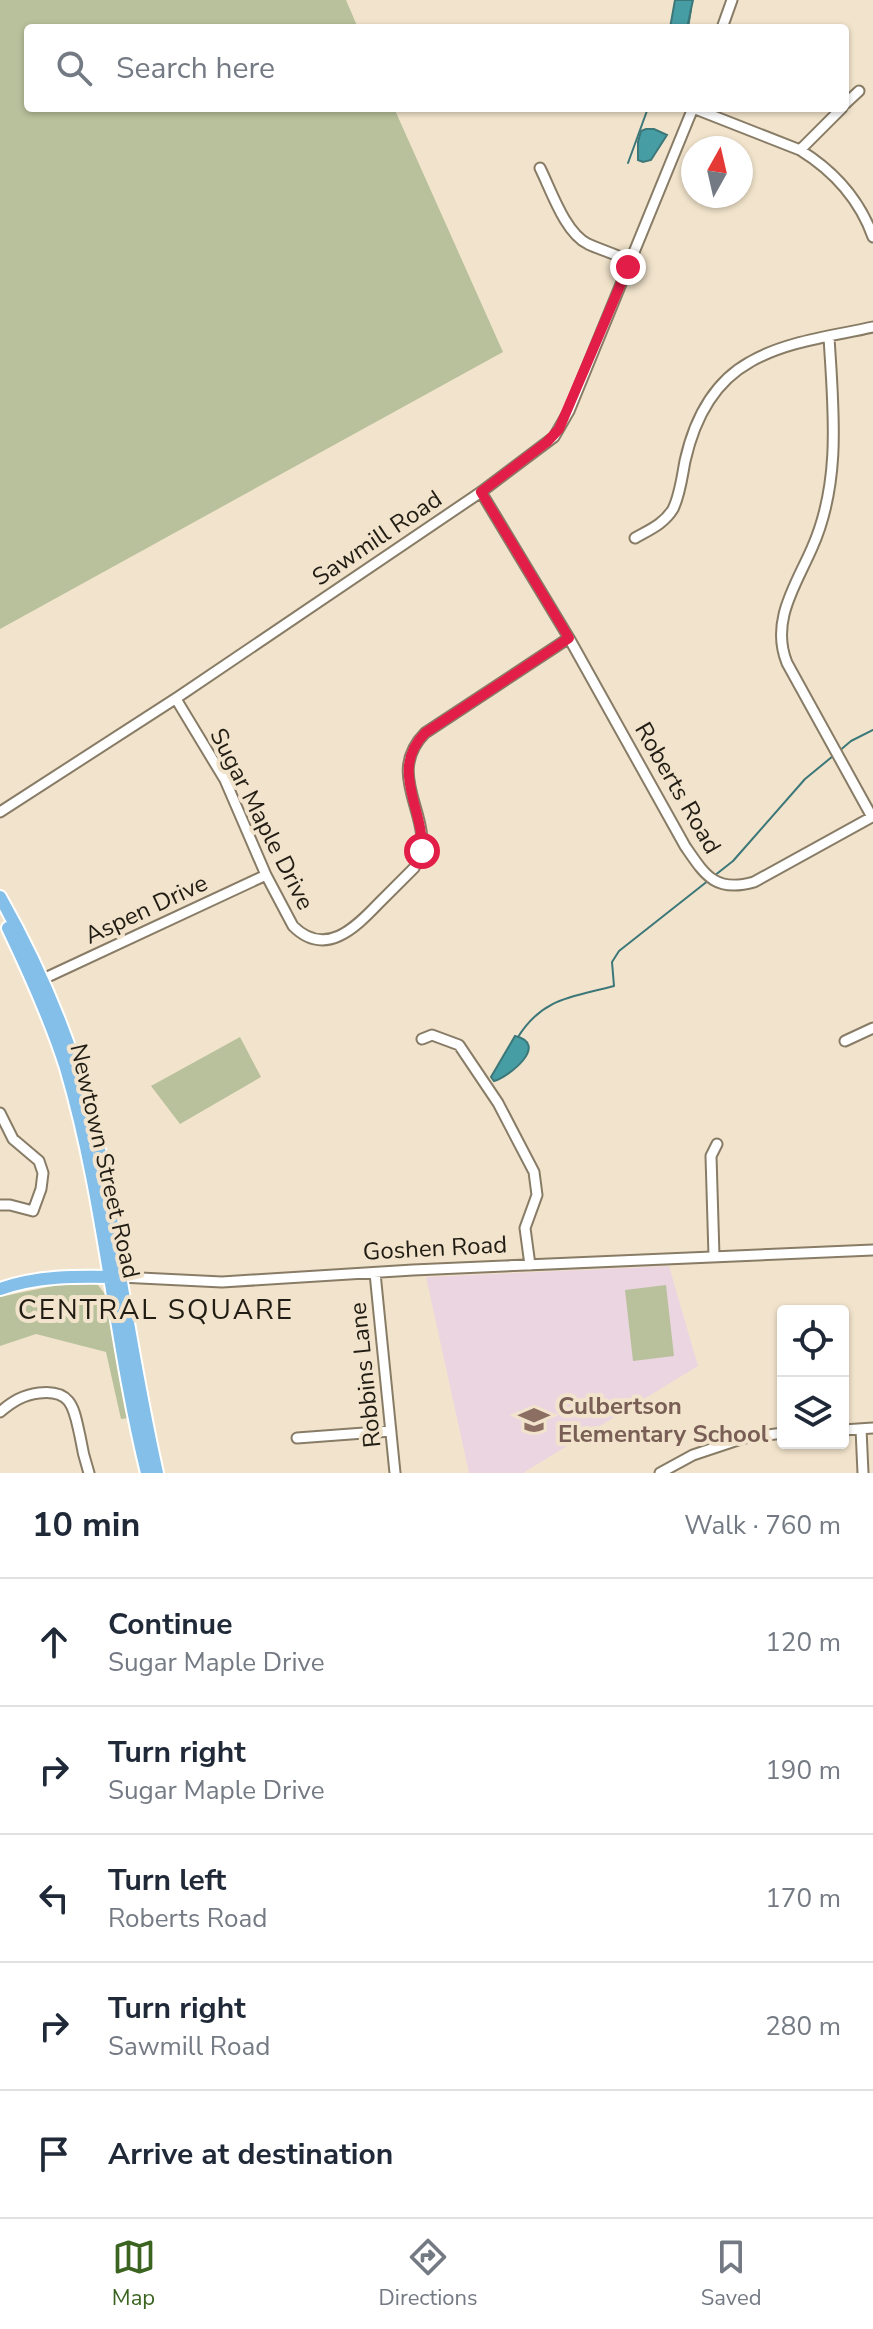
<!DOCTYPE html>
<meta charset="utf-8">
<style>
body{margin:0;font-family:"Nunito Sans",sans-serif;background:#f2f2f3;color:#1f2937}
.controls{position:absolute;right:24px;bottom:24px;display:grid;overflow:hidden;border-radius:8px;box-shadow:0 2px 6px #0004}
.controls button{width:72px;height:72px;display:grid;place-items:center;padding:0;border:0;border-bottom:2px solid #e0e1e3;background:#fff;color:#1f2937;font:40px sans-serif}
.compass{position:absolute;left:681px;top:136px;width:72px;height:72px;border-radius:50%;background:#fff;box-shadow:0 2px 6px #0004;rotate:8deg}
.stop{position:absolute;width:24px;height:24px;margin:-18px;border:6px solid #e11d48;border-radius:50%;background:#fff}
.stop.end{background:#e11d48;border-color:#fff;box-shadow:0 2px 8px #0008}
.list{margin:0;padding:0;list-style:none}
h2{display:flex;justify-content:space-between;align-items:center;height:104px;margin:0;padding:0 32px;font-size:34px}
h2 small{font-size:26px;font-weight:400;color:#747a83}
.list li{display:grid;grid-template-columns:52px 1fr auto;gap:24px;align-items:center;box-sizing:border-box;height:128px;padding:0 32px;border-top:2px solid #e0e1e3}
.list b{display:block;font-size:30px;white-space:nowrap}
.list p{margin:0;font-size:26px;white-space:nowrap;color:#747a83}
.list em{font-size:26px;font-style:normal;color:#747a83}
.icon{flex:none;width:44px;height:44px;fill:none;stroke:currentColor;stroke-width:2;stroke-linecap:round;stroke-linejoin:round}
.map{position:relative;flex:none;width:873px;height:1473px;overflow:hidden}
.search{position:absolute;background:#fff;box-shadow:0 2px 6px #0004;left:24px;right:24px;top:24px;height:88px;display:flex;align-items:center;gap:20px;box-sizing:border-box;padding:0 28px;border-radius:8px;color:#747a83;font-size:30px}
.sheet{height:744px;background:#fff}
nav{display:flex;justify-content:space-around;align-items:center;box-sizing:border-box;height:112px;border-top:2px solid #e0e1e3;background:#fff;font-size:22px;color:#747a83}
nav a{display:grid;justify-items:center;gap:4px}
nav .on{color:#3a6420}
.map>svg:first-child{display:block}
.education{fill:#ebd5e1}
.green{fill:#b8c19b}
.water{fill:#479da4;stroke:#3c7779;stroke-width:2}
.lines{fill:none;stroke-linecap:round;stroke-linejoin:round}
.stream{stroke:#3c7779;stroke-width:2}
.minor-casing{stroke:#887c66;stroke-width:13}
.major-casing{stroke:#fff;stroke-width:16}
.minor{stroke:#fff;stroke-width:9}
.major{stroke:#84bfea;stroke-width:12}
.route{stroke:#e11d48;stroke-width:10}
.labels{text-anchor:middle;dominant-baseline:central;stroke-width:8;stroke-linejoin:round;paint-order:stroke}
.street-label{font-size:24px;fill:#221d14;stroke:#f2e4cc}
.education-label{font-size:24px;font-weight:bold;fill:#785e54;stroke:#f2e4cc;text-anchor:start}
.quarter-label{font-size:28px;letter-spacing:2px;fill:#221d14;stroke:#f2e4cc}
</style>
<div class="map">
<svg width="873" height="1473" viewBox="0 0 873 1473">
<rect width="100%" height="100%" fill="#f2e4cc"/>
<path class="education" d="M669,1266L698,1366L523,1473H469L426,1277Z"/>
<path class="green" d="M0,0H346L358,28H28V108H394L503,352L0,629Z
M240,1037L261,1077L180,1124L151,1086Z
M88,1283L98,1285L105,1294L128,1418L121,1419L106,1352L36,1334L0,1346V1297L62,1284Z
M666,1285L674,1356L633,1361L625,1290Z"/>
<path class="water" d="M675,0H693L687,28H670Z
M646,129H654L667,135L651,160L643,162L638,160V142L641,131Z
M515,1036C550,1044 509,1077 494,1081L491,1077Z"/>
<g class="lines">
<path class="stream" d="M688,28L691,9
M628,163L648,108
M838,752L851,741L873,730
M714,876L733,861L805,779L833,756
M518,1037C543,997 574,997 614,986L612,962L619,951L709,880"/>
<g class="minor-casing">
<path id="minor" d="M722,28L732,0
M845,104L859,91
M693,108L800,150C834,171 859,198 873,237
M800,150L842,108
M540,168C551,190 565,233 588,244C602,250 617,255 630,261
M481,492L569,638L685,846C705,875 715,893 754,882L872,817L787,663C770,621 796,585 812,548C842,481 833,407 829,337
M635,538C649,530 664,524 673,509C680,495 682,477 685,461C694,421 712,383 750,362C786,341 833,336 873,327
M176,699L225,780L266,875L293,926C325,958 355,928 378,904C390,892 402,880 414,868C443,823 380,779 425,733L569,638
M0,812L178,697L481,492L554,437L569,411L693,108
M43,979L266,875
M422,1039L432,1035L459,1045L498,1103L534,1172L537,1195L525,1228L530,1265
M845,1041L873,1028
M0,1113L13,1139L39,1161L43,1173L41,1189L33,1211L10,1205H0
M714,1256L711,1156L717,1144
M375,1273L395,1473
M120,1277L222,1282L413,1270L873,1250
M0,1412C13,1401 23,1395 39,1393C73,1389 74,1410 80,1436C82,1449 85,1461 89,1473
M861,1429L863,1473
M843,1430L873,1428
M297,1438L391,1431
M660,1473L693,1455L744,1438L783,1433"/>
</g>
<g class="major-casing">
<path id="major" d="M0,897C44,975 78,1058 98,1145C107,1182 111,1221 117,1258C129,1330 141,1402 157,1473
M8,928C30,974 51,1020 66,1068C105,1200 114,1340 147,1473
M0,1289C37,1276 76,1276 115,1277"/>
</g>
<use href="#minor" class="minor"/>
<use href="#major" class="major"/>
</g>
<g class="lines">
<path class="route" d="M422,851C424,807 389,770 425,733L569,638L481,492L547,442L559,429L628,267"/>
</g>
<defs>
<g id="school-bare" transform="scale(2.4)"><path d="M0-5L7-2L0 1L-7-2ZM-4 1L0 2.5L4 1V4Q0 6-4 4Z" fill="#8d6e63" stroke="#f2e4cc" stroke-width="2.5" paint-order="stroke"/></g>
</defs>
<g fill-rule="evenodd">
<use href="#school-bare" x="534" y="1420"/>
</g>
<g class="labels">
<g class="street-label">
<text transform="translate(377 538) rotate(-34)">Sawmill Road</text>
<text transform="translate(678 788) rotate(60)">Roberts Road</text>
<text transform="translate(262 819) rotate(63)">Sugar Maple Drive</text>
<text transform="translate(146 909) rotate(-25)">Aspen Drive</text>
<text transform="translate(105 1161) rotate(77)">Newtown Street Road</text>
<text transform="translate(435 1248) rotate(-3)">Goshen Road</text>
<text transform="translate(365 1375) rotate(-96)">Robbins Lane</text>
</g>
<g class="education-label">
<text x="558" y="1406">Culbertson<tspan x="558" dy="28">Elementary School</tspan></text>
</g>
<g class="quarter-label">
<text x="156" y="1310">CENTRAL SQUARE</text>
</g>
</g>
</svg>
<div class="controls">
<button><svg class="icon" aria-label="locate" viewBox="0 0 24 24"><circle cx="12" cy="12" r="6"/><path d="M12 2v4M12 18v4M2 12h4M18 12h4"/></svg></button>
<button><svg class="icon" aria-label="layers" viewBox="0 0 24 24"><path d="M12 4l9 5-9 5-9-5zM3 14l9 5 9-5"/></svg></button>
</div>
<svg class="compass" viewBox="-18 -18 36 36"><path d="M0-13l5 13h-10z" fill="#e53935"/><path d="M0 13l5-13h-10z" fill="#747a83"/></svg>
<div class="stop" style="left:422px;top:851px"></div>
<div class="stop end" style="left:628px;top:267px"></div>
<div class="search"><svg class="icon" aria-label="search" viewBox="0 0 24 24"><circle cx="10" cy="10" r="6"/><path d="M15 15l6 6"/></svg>Search here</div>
</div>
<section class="sheet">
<h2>10 min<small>Walk · 760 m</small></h2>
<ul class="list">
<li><svg class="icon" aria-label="ahead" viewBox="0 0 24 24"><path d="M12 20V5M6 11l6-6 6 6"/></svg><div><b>Continue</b><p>Sugar Maple Drive</p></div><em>120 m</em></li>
<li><svg class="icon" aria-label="right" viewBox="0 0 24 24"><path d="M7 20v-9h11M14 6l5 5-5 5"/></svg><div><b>Turn right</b><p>Sugar Maple Drive</p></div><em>190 m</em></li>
<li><svg class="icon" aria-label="left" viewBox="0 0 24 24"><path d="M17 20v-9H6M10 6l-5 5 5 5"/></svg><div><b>Turn left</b><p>Roberts Road</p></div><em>170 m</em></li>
<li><svg class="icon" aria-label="right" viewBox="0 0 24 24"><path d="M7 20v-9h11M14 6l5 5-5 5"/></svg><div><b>Turn right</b><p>Sawmill Road</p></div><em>280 m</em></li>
<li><svg class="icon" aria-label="arrive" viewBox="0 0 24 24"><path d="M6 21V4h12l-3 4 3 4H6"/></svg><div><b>Arrive at destination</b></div></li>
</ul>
</section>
<nav>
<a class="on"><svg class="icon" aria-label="map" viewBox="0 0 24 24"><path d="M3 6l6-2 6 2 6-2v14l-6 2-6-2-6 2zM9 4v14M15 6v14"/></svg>Map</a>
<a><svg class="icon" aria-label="directions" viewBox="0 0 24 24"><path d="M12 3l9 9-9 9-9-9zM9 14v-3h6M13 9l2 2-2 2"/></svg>Directions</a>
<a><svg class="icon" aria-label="saved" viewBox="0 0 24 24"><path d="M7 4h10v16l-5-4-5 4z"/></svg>Saved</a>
</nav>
